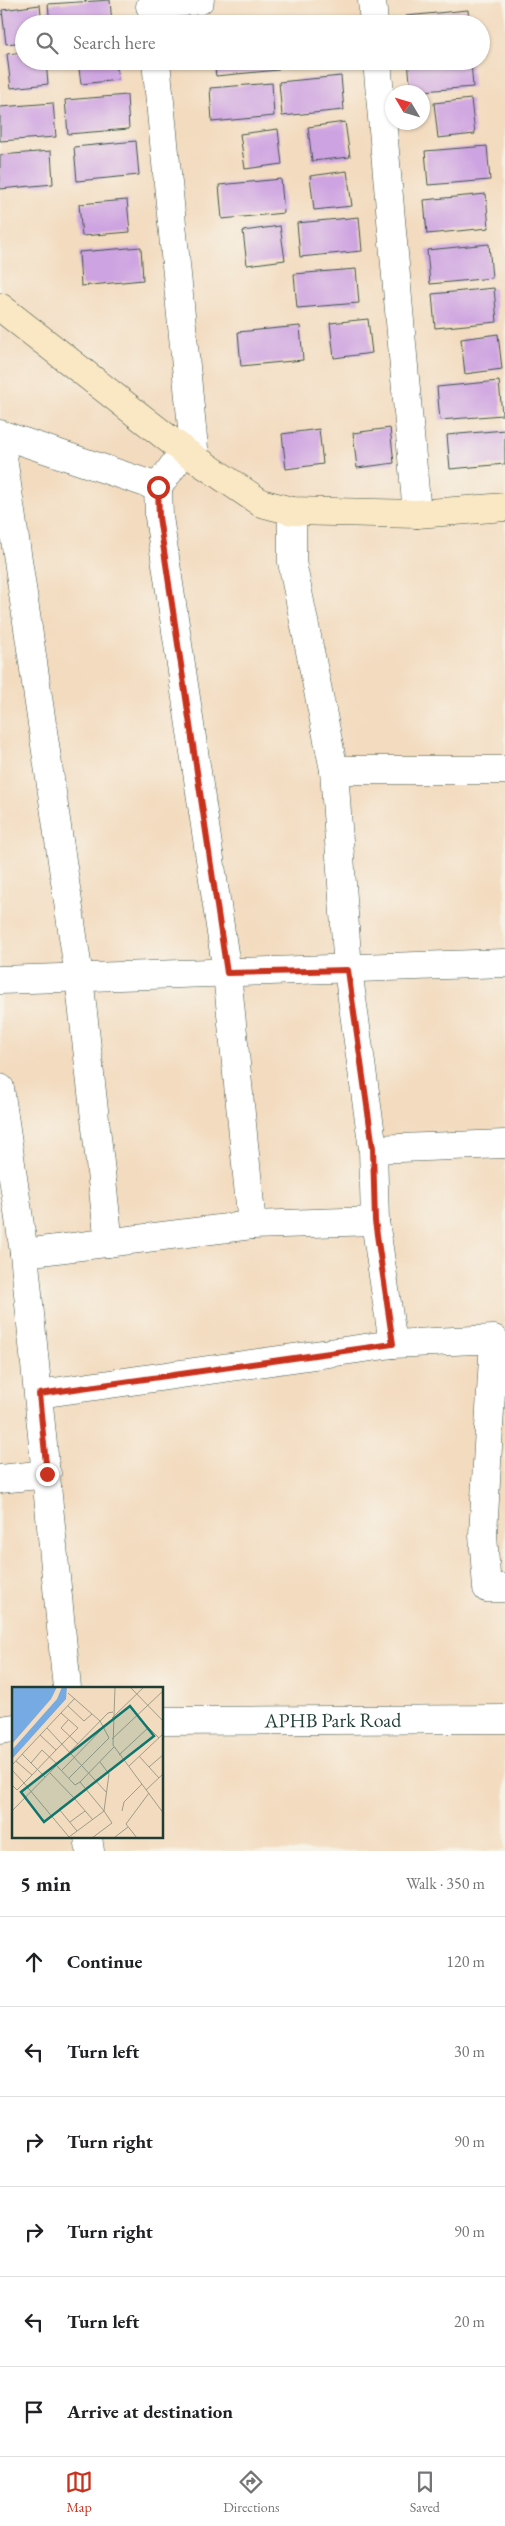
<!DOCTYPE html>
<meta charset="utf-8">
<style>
body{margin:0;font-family:"EB Garamond",serif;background:#f2f2f2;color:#202124}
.compass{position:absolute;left:385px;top:85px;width:45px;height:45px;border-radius:50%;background:#fff;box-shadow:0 1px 4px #0004;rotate:308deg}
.stop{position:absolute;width:15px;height:15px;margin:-11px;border:4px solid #c8321e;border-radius:50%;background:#fff}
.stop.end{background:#c8321e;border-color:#fff;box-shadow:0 1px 5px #0008}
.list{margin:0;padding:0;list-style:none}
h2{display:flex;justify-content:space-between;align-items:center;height:65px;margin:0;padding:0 20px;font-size:21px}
h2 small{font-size:16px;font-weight:400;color:#757577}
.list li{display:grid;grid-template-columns:32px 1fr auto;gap:15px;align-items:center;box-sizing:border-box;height:90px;padding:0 20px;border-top:1px solid #e0e0e0}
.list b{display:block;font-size:19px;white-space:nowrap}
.list em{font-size:16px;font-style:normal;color:#757577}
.icon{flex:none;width:28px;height:28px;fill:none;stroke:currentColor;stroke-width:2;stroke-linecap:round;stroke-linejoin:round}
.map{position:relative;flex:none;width:505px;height:1851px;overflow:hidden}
.search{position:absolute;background:#fff;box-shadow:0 1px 4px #0004;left:15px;right:15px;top:15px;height:55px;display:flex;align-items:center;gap:12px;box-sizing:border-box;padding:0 18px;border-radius:28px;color:#757577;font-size:19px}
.sheet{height:605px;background:#fff}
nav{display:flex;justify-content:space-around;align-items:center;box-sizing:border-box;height:70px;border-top:1px solid #e0e0e0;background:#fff;font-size:14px;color:#757577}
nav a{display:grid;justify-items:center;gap:2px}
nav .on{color:#c8321e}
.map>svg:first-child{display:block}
.building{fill:#cea3e1}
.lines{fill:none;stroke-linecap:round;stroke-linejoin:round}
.street-casing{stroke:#3f5549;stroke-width:29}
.secondary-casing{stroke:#3f5549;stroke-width:29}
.street{stroke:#fff;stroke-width:28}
.secondary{stroke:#fae7c3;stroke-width:28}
.route{stroke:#c8321e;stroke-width:6}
.labels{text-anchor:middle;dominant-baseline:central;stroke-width:5;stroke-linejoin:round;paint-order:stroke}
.street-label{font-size:20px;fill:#1f3d34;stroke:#f7f3e8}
.inset-road{fill:none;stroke:#9e9c87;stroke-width:1}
.view{fill:#0f766e;fill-opacity:0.15;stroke:#0f766e;stroke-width:2.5}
.inset-edge{fill:none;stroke:#1f3d34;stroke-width:2.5}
</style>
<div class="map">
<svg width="505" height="1851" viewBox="0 0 505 1851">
<rect width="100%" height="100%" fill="#f7f3e8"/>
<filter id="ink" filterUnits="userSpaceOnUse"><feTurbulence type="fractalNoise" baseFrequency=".02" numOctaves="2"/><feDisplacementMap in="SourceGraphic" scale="10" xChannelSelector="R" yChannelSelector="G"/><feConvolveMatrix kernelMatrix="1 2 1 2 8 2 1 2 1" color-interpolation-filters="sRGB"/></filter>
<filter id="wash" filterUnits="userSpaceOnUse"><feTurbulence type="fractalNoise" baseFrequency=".0096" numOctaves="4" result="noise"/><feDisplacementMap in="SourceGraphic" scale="20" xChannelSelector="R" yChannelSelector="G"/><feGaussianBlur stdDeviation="1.12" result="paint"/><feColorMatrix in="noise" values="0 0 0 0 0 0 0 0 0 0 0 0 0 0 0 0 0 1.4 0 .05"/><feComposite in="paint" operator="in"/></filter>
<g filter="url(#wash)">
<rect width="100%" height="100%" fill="#f3dbbf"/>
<g id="blocks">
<path class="building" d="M110,0L112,24H50L48,4Z
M40,5L42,24H24V42L6,44L2,10Z
M468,10L469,24H407L406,16Z
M24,52V61H46L48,84L11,88L7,54Z
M78,61H116L118,80L81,84Z
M214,61H277L278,70L216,76Z
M408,61H471L473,87L411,92Z
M341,76L344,110L282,116L279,82Z
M272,83L274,116L212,122L210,88Z
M127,95L129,129L68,134L65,100Z
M471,99L475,134L438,138L434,103Z
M53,103L56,137L0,141V107Z
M345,122L350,157L312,161L308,127Z
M278,129L282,164L245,169L240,134Z
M136,141L139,175L77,181L74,147Z
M487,146L490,180L428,185L425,151Z
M51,151L53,184L0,189V155Z
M347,171L352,206L314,210L310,176Z
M281,179L284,213L222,219L219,185Z
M486,194L489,228L427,234L424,200Z
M127,200L130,232L82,236L79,204Z
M359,217L362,251L300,257L297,223Z
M280,226L285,260L247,265L243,231Z
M489,244L492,278L430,284L427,250Z
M141,247L143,280L81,286L79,252Z
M356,269L359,303L297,308L294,274Z
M494,288L497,322L435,328L432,294Z
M368,319L372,353L334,358L330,323Z
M300,326L303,360L241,366L238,332Z
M498,334L502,369L465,374L461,339Z
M499,381L502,415L440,420L437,387Z
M390,428L394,463L357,468L353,433Z
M319,429L323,464L286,469L282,434Z
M505,430V464L450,469L447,435Z"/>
</g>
</g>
<g filter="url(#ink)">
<use href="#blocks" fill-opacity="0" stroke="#3f5549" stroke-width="1"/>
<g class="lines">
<g class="street-casing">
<g id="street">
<path d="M372,0L374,24"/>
<path d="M150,6L200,0"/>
<path d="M156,61L195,458"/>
<path d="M377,61L417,514"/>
<path d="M0,434L158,487L159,517L227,973L252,1225"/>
<path d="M0,437L79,977L109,1243"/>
<path d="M158,487L184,451"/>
<path d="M292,511V562L334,770L348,970L373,1149"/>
<path d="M334,770H505"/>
<path d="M0,980L505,963"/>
<path d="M0,1088L24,1253L67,1688"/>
<path d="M375,1221L393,1344"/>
<path d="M24,1253L252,1225L375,1221L373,1149L505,1144"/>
<path d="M39,1394L393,1344L494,1339L483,1535L487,1588H505"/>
<path d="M0,1479L47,1474"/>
<path id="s1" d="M162,1721L505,1719"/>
<path d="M0,1730L14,1728"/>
<path d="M88,1837L90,1851"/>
</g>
</g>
<g class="secondary-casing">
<path id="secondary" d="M0,307L184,451L261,503L292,511L417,514L505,507"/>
</g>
<use href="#street" class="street"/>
<use href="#secondary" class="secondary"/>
</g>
</g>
<g class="lines" filter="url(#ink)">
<path class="route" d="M47,1474L39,1394L393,1344L375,1221L373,1148L348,970L227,973L159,517L158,487"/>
</g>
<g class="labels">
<g class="street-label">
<text stroke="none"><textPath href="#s1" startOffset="171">APHB Park Road</textPath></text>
</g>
</g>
<g transform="translate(12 1687)">
<rect width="151" height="151" fill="#f3dbbf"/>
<path d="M0,0H45L39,12L0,57ZM50,0H55L54,12L0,72V63L45,12Z" fill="#76aae3"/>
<path class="inset-road" d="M103,0L101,58L152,127M118,0L152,35M56,6L88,34L97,51L57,91M56,19L72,34L80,27M125,29L147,51M100,31L132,0M56,33L49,41L66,57M35,41L95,106M28,48L44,63L66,41L49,26M100,52L152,3M10,67L33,90M107,68L137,40M127,69L147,91M19,76L30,63L46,78M0,78L63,11M45,79L63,98L68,95L92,124L57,150M117,79L152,46M137,80L152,67M0,83L12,96L20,88L4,74M50,83L93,39M38,86L62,111L47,122L65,144M20,88L44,63M68,95L102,60M0,98L5,103L12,96L57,150M134,103L152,86M62,111L81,133M0,124L96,26L101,25M110,124L112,115L130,97M58,135L73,124M103,150L116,140M80,151L100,136L92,124L97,87L88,75M125,151L114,137L137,106"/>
<path class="view" d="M118,19L142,49L32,135L9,105Z"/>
<rect width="151" height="151" class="inset-edge"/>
</g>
</svg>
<svg class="compass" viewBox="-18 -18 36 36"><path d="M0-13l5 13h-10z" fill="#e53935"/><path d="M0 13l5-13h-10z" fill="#757577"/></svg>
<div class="stop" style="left:158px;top:487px"></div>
<div class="stop end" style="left:47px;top:1474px"></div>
<div class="search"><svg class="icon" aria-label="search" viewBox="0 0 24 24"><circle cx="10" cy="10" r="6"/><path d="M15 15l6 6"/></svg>Search here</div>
</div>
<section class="sheet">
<h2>5 min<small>Walk · 350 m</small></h2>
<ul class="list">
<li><svg class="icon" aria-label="ahead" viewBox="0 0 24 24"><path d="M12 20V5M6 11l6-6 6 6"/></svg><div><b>Continue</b></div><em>120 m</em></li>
<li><svg class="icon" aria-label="left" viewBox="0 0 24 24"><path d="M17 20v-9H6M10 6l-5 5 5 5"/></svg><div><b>Turn left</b></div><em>30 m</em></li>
<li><svg class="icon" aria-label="right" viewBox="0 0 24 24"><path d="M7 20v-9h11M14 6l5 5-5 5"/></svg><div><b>Turn right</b></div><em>90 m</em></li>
<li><svg class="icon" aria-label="right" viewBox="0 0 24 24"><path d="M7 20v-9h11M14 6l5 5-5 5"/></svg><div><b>Turn right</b></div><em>90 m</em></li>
<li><svg class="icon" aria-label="left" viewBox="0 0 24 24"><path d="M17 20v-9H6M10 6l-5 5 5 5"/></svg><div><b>Turn left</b></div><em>20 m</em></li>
<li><svg class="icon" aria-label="arrive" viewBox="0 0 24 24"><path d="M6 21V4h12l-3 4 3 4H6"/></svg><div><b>Arrive at destination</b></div></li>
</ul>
</section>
<nav>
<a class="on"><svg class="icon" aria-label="map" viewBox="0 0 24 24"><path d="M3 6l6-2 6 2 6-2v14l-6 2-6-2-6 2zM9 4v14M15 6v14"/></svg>Map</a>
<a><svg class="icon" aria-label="directions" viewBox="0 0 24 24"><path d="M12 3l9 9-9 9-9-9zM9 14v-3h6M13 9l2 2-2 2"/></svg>Directions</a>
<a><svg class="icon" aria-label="saved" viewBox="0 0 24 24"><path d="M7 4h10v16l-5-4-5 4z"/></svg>Saved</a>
</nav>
